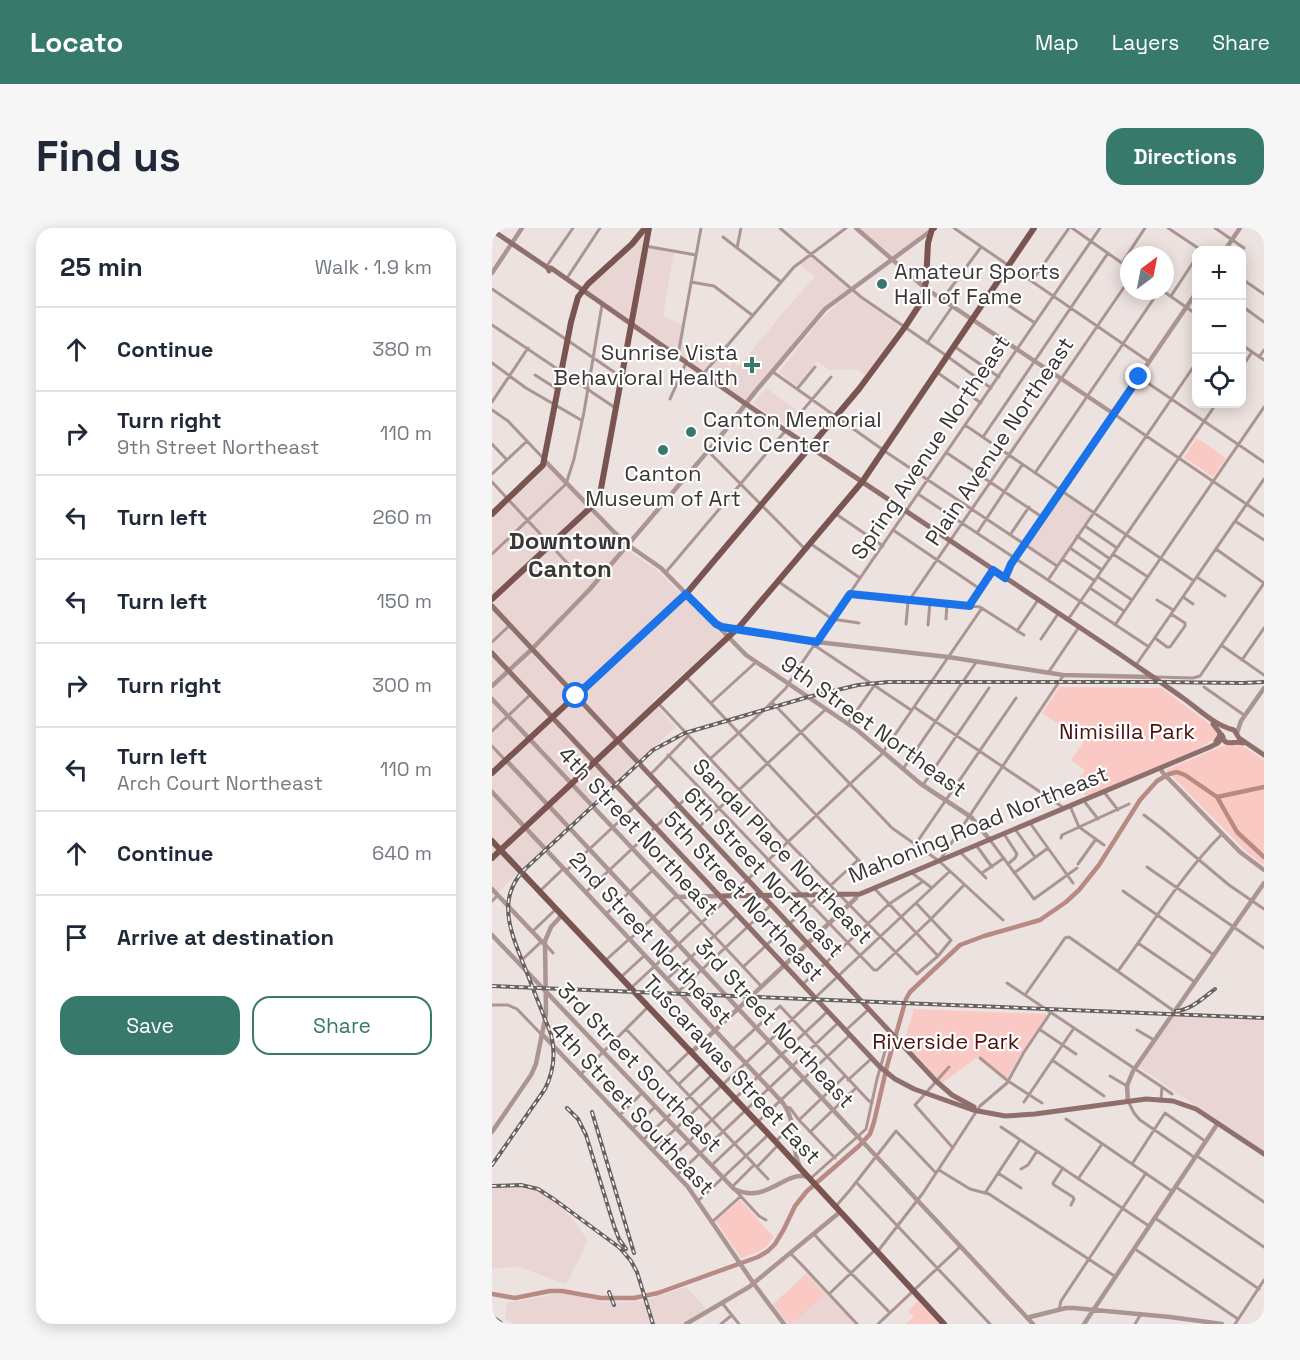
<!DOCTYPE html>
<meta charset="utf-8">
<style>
body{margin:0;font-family:"Space Grotesk",sans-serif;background:#f6f6f7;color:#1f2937}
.controls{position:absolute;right:18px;top:18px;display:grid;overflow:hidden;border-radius:12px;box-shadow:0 3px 15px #0003}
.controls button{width:54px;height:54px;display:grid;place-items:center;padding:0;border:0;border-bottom:2px solid #e0e1e3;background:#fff;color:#1f2937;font:30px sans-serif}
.compass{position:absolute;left:628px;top:18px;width:54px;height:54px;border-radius:50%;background:#fff;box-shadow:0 3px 15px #0003;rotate:32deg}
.stop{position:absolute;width:18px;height:18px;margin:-14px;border:4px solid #1a73e8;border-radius:50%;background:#fff}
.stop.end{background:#1a73e8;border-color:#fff;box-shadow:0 2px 6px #0008}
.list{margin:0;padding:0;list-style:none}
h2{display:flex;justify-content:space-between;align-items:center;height:78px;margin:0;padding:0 24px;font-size:26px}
h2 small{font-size:20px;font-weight:400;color:#747a83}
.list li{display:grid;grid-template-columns:39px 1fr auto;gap:18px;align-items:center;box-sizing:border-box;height:84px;padding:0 24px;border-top:2px solid #e0e1e3}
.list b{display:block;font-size:22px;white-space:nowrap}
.list p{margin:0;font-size:20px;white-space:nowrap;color:#747a83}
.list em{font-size:20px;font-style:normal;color:#747a83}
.actions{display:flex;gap:12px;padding:18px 24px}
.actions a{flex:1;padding:14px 0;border:2px solid #37796a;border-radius:18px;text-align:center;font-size:21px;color:#37796a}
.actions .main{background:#37796a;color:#fff}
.icon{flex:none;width:33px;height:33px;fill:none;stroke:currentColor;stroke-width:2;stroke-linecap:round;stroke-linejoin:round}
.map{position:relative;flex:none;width:772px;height:1096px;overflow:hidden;border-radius:18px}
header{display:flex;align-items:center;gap:36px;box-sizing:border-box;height:84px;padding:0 30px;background:#37796a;color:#fff}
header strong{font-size:28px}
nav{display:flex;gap:33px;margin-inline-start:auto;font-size:21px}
.intro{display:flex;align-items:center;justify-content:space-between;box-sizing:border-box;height:144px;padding:0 36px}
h1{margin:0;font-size:42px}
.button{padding:15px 27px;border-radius:18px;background:#37796a;color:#fff;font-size:21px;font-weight:700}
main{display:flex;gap:36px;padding:0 36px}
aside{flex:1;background:#fff;border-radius:18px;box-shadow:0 3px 15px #0003}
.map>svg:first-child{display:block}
.built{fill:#e9d5d3}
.green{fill:#fac9c3}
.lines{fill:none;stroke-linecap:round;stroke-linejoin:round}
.river{stroke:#b98984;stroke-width:4.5}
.minor{stroke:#ab9593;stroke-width:3}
.tertiary{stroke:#ab9593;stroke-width:4.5}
.secondary{stroke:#8e6f6b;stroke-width:5}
.primary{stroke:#795450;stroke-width:6}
.motorway{stroke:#663d39;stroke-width:8}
.rail-casing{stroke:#676160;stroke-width:4}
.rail{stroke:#fff;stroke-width:1.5;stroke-dasharray:4.5;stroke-linecap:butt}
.route{stroke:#1a73e8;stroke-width:8}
.poi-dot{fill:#37796a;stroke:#fff;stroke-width:2}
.labels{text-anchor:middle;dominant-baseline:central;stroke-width:4.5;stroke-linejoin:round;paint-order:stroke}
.poi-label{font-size:22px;fill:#3a3635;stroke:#fff;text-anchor:start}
.street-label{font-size:22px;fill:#3a3635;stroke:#fff}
.park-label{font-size:22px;fill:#4d1210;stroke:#fff}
.neighbourhood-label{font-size:24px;font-weight:bold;fill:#3a3635;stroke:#fff}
</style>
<header>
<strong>Locato</strong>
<nav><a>Map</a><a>Layers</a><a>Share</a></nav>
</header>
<div class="intro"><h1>Find us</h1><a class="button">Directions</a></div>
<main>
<aside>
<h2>25 min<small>Walk · 1.9 km</small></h2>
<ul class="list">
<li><svg class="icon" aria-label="ahead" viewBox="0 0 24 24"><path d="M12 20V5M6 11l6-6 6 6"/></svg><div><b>Continue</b></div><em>380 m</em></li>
<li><svg class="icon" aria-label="right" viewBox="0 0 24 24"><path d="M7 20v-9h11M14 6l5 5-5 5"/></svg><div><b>Turn right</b><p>9th Street Northeast</p></div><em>110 m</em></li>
<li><svg class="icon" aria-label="left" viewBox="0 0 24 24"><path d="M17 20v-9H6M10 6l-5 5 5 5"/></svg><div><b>Turn left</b></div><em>260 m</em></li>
<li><svg class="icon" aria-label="left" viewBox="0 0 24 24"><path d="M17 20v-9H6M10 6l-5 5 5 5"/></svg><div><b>Turn left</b></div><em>150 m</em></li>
<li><svg class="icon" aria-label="right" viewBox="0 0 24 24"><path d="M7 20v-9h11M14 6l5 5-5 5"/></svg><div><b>Turn right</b></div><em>300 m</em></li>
<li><svg class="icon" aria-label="left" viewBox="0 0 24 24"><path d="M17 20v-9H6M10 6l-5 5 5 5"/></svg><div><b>Turn left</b><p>Arch Court Northeast</p></div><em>110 m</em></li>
<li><svg class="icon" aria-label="ahead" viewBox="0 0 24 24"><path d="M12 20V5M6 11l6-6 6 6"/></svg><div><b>Continue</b></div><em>640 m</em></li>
<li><svg class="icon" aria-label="arrive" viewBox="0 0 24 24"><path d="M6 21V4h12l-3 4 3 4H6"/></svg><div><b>Arrive at destination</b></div></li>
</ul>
<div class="actions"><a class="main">Save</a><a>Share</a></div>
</aside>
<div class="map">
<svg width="772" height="1096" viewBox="0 0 772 1096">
<rect width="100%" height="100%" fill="#ece2e0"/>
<path class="built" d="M155,0L152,18L182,24L171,88L193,98L190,115L205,118L212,115L226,125L225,129L238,139L241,134L247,138L300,74L323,49L308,36L318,28L357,61L335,78L253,175L92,63Z
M365,0H440L399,29Z
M360,65L406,98L407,100L373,147L365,141L337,142L325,133L305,158L287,144L329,91L348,74Z
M274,160L307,184L295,198L264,178L262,174Z
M55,238L137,323L167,344L231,409L160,474L184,499L119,557L0,670V285Z
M570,263L601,284L565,337L534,316Z
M682,788L772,793V924L647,839Z
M28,958L44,962L64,974L79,989L95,1011L90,1026L74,1056L27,1039L0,1040V959Z
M315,1044L363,1096H295L280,1077Z
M194,1059L214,1081L197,1091L200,1096H22L13,1090L15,1075L71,1065L119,1075L152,1073Z"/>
<path class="green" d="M705,210L734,230L721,249L692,229Z
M568,459L669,460L715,494L723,502L725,508L719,513L705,521L596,568L580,558L593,542L579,532L592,513L550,485Z
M746,516L749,517L772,532V637L756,625L674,542L733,517Z
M422,781L555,786L529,825L515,850L487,828L450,855L412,814Z
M248,972L282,1009C272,1023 265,1025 249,1030L224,993Z
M314,1047L332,1067L299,1096L282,1077Z
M426,1073L448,1096H413L422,1089L416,1083Z"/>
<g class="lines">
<path class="river" d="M725,569L772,559
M0,1066L23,1070L58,1063H70L109,1070H142L166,1065L266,1029L276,1023L283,1016L292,1001L303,978L315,963L367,918L378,906L382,894L395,838L414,771L418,764L468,717L492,708L548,692L574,674L587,662L607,637L648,572L665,553L677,546L685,544L693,547L725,569L745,604L772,629"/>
<path class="minor" d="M288,0L369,69L452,126L499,160
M462,0L656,133
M580,0L637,40
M676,0L709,22
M723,0L752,20
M231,9L289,54
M153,18L204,27
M245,20L249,0
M630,35L653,0
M54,39L81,0
M75,50L108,0
M750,51L772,66
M540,53L577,0
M199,54L222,58L260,87
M0,61L128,148
M671,63L704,86
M498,65L543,95
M679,68L704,30
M450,72L489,19
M750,78L772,94
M0,97L122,179
M435,115L460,79
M750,117L772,132
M463,119L507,149
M186,127L209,0
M767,129L772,122
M0,135L34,160L89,192
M750,139L760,124
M281,144L394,224L565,338
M212,145L302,39L354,0
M446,145L489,175
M43,147L65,161
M647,149L772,234
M305,161L323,139
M178,171L194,135
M0,174L36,120
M0,182L16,193L52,231
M622,186L772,288
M473,197L702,353
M491,209L616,25
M0,216L15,232
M216,223L313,321
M455,225L550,289
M543,245L667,63
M0,246L35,213
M0,254L78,338
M426,266L657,419
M344,286L391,318
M743,293L772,312
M593,298L625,320
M401,302L488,361
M485,305L530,237
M518,307L537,279
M585,308L618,331
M319,316L368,350
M578,320L610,342
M0,326L74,256L82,231L92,184L110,77
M621,326L656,349
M570,331L603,353
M174,344L339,149
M606,349L640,372
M705,349L733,368
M556,352L704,135
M287,354L340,391L367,395
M598,360L632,383
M358,366L488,379L532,407
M691,369L701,376
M665,372L681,382
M478,378L481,372L501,342
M577,390L724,176
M454,391L455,376
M414,396L416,374L637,52
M436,397L438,374
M623,397L772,179
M525,403L546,372
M663,410L675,419H678L693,398V395L679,386
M549,411L566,386
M0,414L18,397
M322,417L419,482
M729,417L772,447
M750,432L772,400
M644,437L772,251
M556,445L587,399
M194,449L374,640
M663,449L701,450L708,448L772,355L724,321
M712,459L752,487
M280,474L400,600L447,633L511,692
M166,475L296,614L425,746L446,728L459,712L424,675
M219,475L264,434
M422,479L572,580
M356,495L382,458
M0,503L38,467
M0,518L13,532
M176,527L382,742H385L439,691L472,657
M218,531L272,482L294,460L303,445L608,0
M411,541L485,433
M158,547L196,508
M431,557L497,460
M612,564L626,582
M592,573L606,591
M578,578L587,599L612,617
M652,587L669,600L737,657L772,681
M538,595L581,655
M207,599L334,481
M523,601L543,629
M512,606L525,626L523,630L516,636
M569,610L570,607L637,576
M498,612L542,671L585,640
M423,617L524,470
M484,617L500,639
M468,624L494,650
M448,632L571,448
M586,636L604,611
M655,639L772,720
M74,643L167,556
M420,645L440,660
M490,645L512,630
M522,645L556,620
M382,660L446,728
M48,663L72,640
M631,663L722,727
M94,664L206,559
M240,666L389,527L490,380
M0,673L6,667
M114,686L161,642
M41,703L63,682
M176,705L198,684
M138,711L182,670L186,669L269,758
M646,715L703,754
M54,717L61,725
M32,730L50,713
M114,732L135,713
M251,739L366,632
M626,743C660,697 689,647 730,606
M129,749L153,727
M175,751L245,687
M515,755L670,859L669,871
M311,756L397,676L430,654
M139,760L233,673
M187,763L280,676
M533,767L571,713L573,710L577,709L682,783
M0,777H16L25,781L49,806
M134,801L276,951
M547,801L584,826
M354,802L377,781
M645,802L662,812
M241,821L288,778L376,872L380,875
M488,830L516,853L550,875
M560,832L612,868
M457,839L423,877L461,920
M176,844L197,824
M88,847L155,780
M618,848L635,858
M356,852L379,831
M187,856L209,835
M670,859L680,866
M532,874L582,800
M637,875L642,885L648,892L702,929
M294,879L298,880L307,892L343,930
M128,887L150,865
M574,891L681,964
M307,892L353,848
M509,899L657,998
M141,900L163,879
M318,904L364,860
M152,911L220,847
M285,912L296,901
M161,922L458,643
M705,928L772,974
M174,935L335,784
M640,936L673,885L713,913
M220,937L357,808
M265,939L286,917
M571,940L561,955L562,957L581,969L582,971L579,977
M529,941L536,937L545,923
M447,942L478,961L497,966L624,1049
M506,945L529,960
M185,947L347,794
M318,951L374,901L385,851L398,806
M586,951L610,916
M364,954L498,1096
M240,959L262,937
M684,959L772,1019
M243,962L267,988L274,992
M493,965L528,912
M206,973L277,906
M345,977L358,962L404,903L444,945
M663,990L767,1061
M220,994L249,968
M322,1006C346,1034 373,1058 398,1085
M643,1021L746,1091
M386,1023L431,965L488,878L515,855L532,824L559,784
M298,1025L309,1036L365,1096
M337,1066L383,1022
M230,1075L247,1096
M567,1082L569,1073L654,945
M229,1096L240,1087
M386,1096L469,1018
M643,1096L649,1086
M743,1096L772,1052"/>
<path class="tertiary" d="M364,0L433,60L622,186
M733,22L748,0
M0,45L30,0
M53,233L123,305L136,317L169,340L254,427L365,502L429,556L479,589L498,612
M514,350L519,336L704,65
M228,398L254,403L325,414L456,429L571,447L660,449
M0,458L40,421L98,361L228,209L263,164L333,81L440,2
M0,471L186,669L228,668
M745,505L749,493L772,460
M14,532L541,1096
M668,540L671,545L748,624L772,642
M0,564L291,875C306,896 297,916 308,939
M0,661L52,716
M0,707L242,961C275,977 292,942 316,949
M51,807L196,959L262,1056L292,1096
M199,823L203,821L364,670L365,667
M636,873L635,858L641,843L772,655
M0,904L39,847L44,836L54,786L53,713L59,699L70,687
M537,1091L538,1089L574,1080H582L678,1089L730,1096
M194,1096L257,1059L348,984
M592,1096L726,895"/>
<path class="secondary" d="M0,2L56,40L57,43
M56,40H59L254,176L629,427C649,441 670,455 691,470C708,482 722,497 742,502L747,510L772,527
M0,378L444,853L460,867L482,879
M0,425L388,839L403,851L422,861L481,882L513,888L543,886L654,871L681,873L704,881L772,926
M721,496L728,505L727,509L724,513
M730,507C732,520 742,512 751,515
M228,668L368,666L718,519L726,515L731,509"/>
<path class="primary" d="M0,286L51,237L79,94L86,69L96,56L140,16L153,0
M0,371L98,280L108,266L157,0
M0,545L194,366L367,161L413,99L428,76L434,54L436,15L440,1L442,0
M0,613L283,913L452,1096
M0,630L248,398L370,254L542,0"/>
<path class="motorway" d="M0,1091L7,1096"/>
<g class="rail-casing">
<path id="rail" d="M0,758L772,790
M684,783C699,782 711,770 723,761
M75,880L86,891L94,907L122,998L127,1011L134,1021
M100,884L142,1025
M0,937L53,861C62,843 64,826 59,806C51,786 43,766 35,745C22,711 1,673 33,641L161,522L193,505L316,469L366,457L396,454H667L751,455L772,454
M0,958L29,957L46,961L63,972L128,1020L139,1033L145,1044L161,1096
M117,1064L122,1077"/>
</g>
<use href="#rail" class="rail"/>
</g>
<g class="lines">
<path class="route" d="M84,468L194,366L224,396L230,399L325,414L358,366L478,378L479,375L501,342L513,350L519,336L647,149"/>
</g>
<g class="poi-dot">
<circle cx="390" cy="56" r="6"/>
<path d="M257 128h6v6h6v6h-6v6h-6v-6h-6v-6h6z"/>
<circle cx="199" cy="204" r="6"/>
<circle cx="171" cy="222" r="6"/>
</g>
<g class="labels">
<g class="poi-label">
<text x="402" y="43">Amateur Sports<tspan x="402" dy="25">Hall of Fame</tspan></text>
<text x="246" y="124" text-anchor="end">Sunrise Vista<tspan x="246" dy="25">Behavioral Health</tspan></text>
<text x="211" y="191">Canton Memorial<tspan x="211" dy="25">Civic Center</tspan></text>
<text x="171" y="245" text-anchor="middle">Canton<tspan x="171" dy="25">Museum of Art</tspan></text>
</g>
<g class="street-label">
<text transform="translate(507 213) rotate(-56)">Plain Avenue Northeast</text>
<text transform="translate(438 219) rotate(-56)">Spring Avenue Northeast</text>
<text transform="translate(382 498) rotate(36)">9th Street Northeast</text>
<text transform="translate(486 596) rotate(-22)">Mahoning Road Northeast</text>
<text transform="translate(147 603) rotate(47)">4th Street Northeast</text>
<text transform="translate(291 623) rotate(46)">Sandal Place Northeast</text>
<text transform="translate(272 644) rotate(47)">6th Street Northeast</text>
<text transform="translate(252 668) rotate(47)">5th Street Northeast</text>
<text transform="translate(159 710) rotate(47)">2nd Street Northeast</text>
<text transform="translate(283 795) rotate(47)">3rd Street Northeast</text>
<text transform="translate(148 839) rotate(46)">3rd Street Southeast</text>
<text transform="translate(240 841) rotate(47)">Tuscarawas Street East</text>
<text transform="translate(141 880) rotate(47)">4th Street Southeast</text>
</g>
<g class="park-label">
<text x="635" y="503">Nimisilla Park</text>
<text x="454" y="813">Riverside Park</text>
</g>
<g class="neighbourhood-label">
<text x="78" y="312">Downtown<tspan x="78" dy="28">Canton</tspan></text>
</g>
</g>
</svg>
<div class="controls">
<button>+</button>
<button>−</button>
<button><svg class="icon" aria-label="locate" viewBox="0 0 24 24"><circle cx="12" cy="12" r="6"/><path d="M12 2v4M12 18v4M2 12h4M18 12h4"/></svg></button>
</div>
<svg class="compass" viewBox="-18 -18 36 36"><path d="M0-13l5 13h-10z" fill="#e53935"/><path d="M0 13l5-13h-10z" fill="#747a83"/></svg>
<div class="stop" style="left:84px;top:468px"></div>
<div class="stop end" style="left:647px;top:149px"></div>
</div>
</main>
